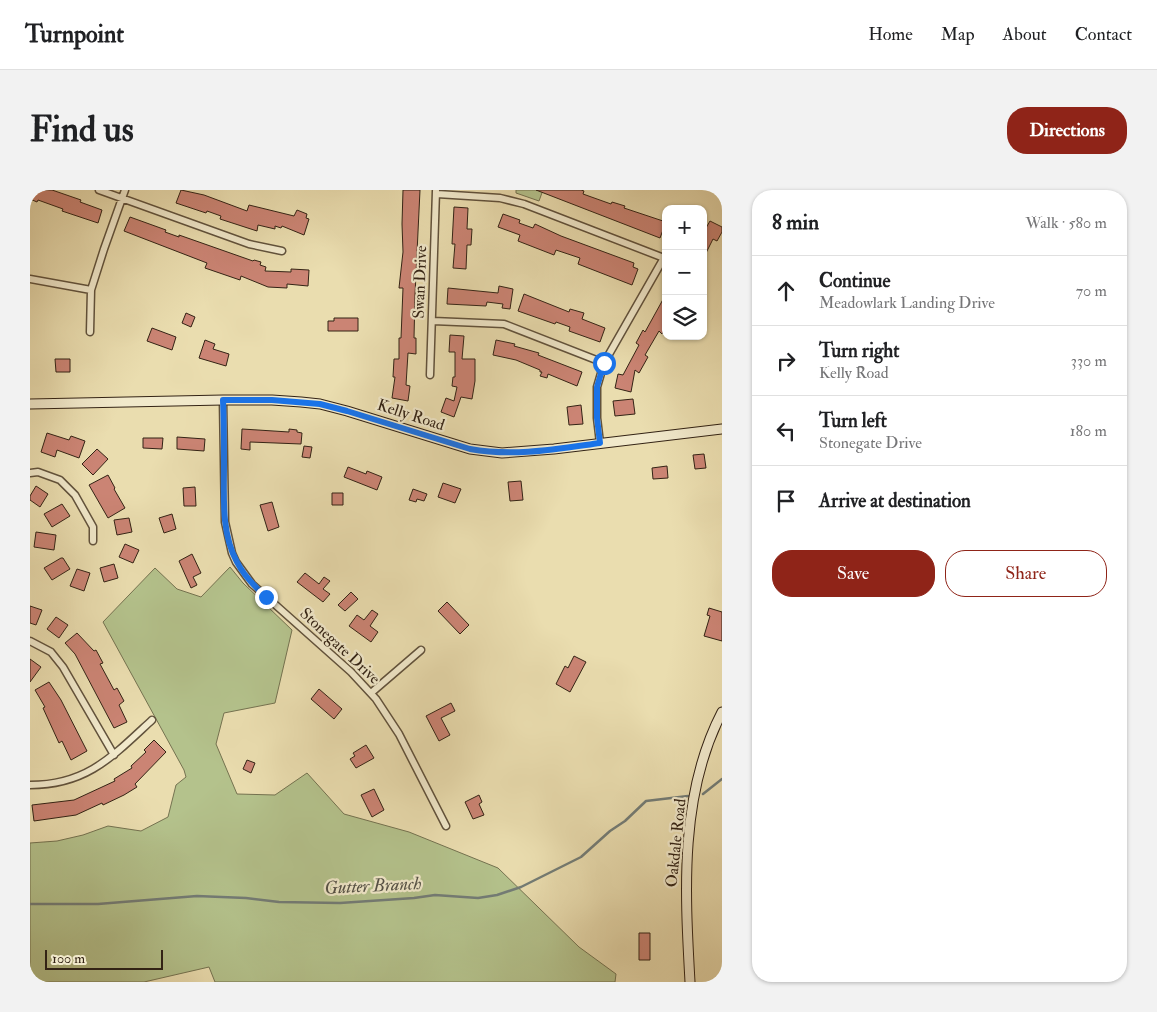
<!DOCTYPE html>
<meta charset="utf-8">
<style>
body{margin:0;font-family:"IM FELL Double Pica",serif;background:#f2f2f2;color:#202124}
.controls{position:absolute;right:15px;top:15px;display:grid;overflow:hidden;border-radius:10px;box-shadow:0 1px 4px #0004}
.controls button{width:45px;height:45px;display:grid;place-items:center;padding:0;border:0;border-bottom:1px solid #e0e0e0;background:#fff;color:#202124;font:25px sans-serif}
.scale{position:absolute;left:15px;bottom:12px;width:118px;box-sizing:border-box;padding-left:5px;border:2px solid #332315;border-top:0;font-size:14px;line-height:18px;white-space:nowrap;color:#332315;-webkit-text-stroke:4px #f1e9cb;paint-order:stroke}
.stop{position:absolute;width:15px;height:15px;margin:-11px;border:4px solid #1a73e8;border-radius:50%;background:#fff}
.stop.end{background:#1a73e8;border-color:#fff;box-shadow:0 1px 5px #0008}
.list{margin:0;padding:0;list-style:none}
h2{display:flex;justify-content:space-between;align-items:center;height:65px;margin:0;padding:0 20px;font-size:21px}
h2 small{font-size:16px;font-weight:400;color:#757577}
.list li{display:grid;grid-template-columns:32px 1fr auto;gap:15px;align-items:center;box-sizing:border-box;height:70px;padding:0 20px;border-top:1px solid #e0e0e0}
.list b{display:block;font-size:19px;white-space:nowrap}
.list p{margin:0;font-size:16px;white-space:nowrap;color:#757577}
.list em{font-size:16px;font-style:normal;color:#757577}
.actions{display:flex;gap:10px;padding:15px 20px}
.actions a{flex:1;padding:11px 0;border:1px solid #8f2418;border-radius:20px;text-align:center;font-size:18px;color:#8f2418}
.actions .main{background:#8f2418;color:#fff}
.icon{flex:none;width:28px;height:28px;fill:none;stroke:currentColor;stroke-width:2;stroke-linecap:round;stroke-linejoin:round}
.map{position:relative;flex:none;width:692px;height:792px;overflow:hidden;border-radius:20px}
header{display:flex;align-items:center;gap:30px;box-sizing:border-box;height:70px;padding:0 25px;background:#fff;border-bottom:1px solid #e0e0e0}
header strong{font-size:24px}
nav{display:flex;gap:28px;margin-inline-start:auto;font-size:18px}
.intro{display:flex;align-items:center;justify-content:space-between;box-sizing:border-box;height:120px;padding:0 30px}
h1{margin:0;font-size:35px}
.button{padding:12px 22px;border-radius:20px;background:#8f2418;color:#fff;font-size:18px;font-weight:700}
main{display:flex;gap:30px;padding:0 30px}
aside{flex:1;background:#fff;border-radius:20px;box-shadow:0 1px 4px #0004}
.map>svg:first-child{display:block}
.green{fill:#b4c28c;stroke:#747250}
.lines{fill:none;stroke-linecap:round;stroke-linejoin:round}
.stream{stroke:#737c76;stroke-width:2.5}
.building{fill:#cb8474;stroke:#332315}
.street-casing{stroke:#61523c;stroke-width:9}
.secondary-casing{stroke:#332315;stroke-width:11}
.street{stroke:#f1e9cb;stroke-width:6}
.secondary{stroke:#f1e9cb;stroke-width:9}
.route{stroke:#1a73e8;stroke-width:6}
.labels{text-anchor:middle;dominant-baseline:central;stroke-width:4.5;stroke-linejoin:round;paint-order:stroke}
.street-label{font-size:16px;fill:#332315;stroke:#f1e9cb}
.water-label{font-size:18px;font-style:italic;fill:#535046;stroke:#f1e9cb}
</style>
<header>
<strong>Turnpoint</strong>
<nav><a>Home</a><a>Map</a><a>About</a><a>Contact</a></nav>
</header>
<div class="intro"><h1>Find us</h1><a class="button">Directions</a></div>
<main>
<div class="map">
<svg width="692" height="792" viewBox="0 0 692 792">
<rect width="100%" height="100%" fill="#eaddaf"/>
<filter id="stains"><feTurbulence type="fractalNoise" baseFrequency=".004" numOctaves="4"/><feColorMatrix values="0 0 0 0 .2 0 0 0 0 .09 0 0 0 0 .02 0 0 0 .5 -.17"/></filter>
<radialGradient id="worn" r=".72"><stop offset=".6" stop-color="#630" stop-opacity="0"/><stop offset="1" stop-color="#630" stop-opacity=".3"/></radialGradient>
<path class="green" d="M486,0H513L509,11L486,3Z
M200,377L213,393L262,440L245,513L194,523L186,554L207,604L245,605L277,583L314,624L379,642L468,678L549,757L586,784L585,792H185L179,777L114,792H0V653L27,651L53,645L78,636L111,641L138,627L146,595L156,587L154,580L73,432L125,378L147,399L171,407Z"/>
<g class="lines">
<path class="stream" d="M673,604L692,589
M0,714H68L167,706L216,708L249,712L310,713L384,708L405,705L448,708L467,705L491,697L551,667L580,641L595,631L616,611L658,606"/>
</g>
<path class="building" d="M0,0H22L51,10L50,12L72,20L68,33L32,21L33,19L8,10L7,12L0,9Z
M151,0L174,5L217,21L219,15L264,26L267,20L277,24L276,28L279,29L274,45L252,36L251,38L245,36V39L228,35L227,41L190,29L191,26L177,21L176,23L146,13Z
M373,0H390L385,105L384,148H386V164L378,163L376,195L380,196L378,211L362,208L365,187H363L364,169H369V148H371L373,98H369L373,62L372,34Z
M506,0H551L554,1L553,4L581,14L582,12L595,16L594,18L636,32L630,48Z
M424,17L438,18L437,39H442L441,55H437L436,79L423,78L425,54H422Z
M473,24L490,30L489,33L503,38L505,34L531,46L604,73L603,77L608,79L602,95L548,74L550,68L526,60L524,65L488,51L490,45L468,37Z
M100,27L136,40L135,42L149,47V45L223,71L224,70L231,72L230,75L236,77L235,81L261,82V79L279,80L278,96L257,94V98L238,97L211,86L210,90L175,78L177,73L94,41Z
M680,31L692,37V42L687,51L683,49L673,69V43Z
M469,96L483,99L480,119L472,118L473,114L457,112L456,116L417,114L418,98L468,103Z
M494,104L539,122L540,119L554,123L552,129L575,138L570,152L539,141L540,137L526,132L525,134L488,121Z
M636,104V138L632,144L629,141L615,165L618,167L609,183L605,180L601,202L585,198L588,184L593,185L609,155L606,153L613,140L615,142Z
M156,123L165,127L161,137L152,133Z
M304,128H328V141H298V131H304Z
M122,138L146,147L142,160L117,151Z
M420,145L434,146L432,169H445V191L442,209L431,207L424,227L411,222L416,208L424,211L427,197L422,196L423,187H425V162H419Z
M175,150L185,154L183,159L199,164L196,176L169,168Z
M466,150L485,154L484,156L509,163L508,165L552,182L547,196L518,184L517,188L510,186L512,182H510V180L486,170L463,165Z
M25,169H40V182H26Z
M603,209L605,224L585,226L583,211Z
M551,215L553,234L539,235L537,217Z
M212,239L259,242V239L267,240V242L272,243L271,254L220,252V260L211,259Z
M17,243L39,250L41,246L55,251L49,268L27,260L25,267L11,262Z
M147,247L175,249L174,261L147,259Z
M113,248H133L132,259L113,258Z
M274,256L282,257L280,268L272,267Z
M67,259L78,269L63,285L52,274Z
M674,264L676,278L665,279L663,265Z
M637,276L638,288L623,289L622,278Z
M318,277L336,284L337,281L352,287L347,300L314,287Z
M78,285L85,298L84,299L95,318L78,328L59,295Z
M491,291L493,310L480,311L478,292Z
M413,293L431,299L425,313L408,307Z
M6,296L18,304L10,317L0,310V306Z
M165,297L166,316H154L153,298Z
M383,299L397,304L394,311L387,309L386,312L379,310Z
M302,303H313V315H302Z
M242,312L249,337L238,341L230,315Z
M32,314L40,326L22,337L14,324Z
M142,324L146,339L134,343L129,328Z
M99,328L102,342L87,345L84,330Z
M6,342L26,345L24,360L4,357Z
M95,354L109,360L103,373L89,367Z
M162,364L171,383L163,387L167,395L161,398L149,371Z
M31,368H33L40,379L22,390L14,378Z
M84,374L88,388L74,392L70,378Z
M47,379L60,383L54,401L40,396Z
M275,383L289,394L294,387L300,391L293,399L300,404L293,412L267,392Z
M321,402L328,409L315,421L308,415Z
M417,412L439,435L430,444L408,421Z
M0,416L12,420L6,435L0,433Z
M679,418L692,422V451L674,446L680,426L677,425Z
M342,420L348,424L340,436L348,442L341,452L319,436L327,425L334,430Z
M26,427L38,435L29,448L17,439Z
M47,443L64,461L66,460L73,473L70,474L84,500L87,498L94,511L89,515L97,532L84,538L45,464L35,453Z
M544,466L556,472L540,502L526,494L535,476L538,478Z
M0,469L11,477L0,492Z
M19,492L31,510L57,561L41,570L32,551L29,553L13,518L15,517L5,500Z
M289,499L312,519L304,529L281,509Z
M421,513L425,521L411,528L420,545L409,551L396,526Z
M124,550L136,562L105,594L107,597L94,605L73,615L72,613L46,625L4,631L2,615L44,610L85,591L84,589L102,578L101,576L116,562L114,560Z
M336,555L344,568L326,578L320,569L325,566L323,563Z
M217,570L225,573L221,583L213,579Z
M344,599L354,620L342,627L331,605Z
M449,605L452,612L449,614L454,625L443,629L435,612Z
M609,743H620V770H609Z"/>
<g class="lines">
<g class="street-casing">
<path id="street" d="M69,0L219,54L252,61
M407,4L470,8L494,14L634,68
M0,89L61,100
M403,131L474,134L574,173
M60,142L61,100L74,59L95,0
M400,185L406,1
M193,210L195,332L202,363L206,372L222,394L321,482L346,509L369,544L416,636
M570,253L567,228V197L574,173L635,66
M0,283L8,282L30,290L45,305L63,337V351
M0,451L21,462L33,477L84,565
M341,503L391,460
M0,595C57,595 83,566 122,530"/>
</g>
<g class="secondary-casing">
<path id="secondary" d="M0,214L193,210H242L271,212L290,214L317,221L440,259L472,263L524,259L692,239
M660,792C655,702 649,605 692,522"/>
</g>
<use href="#street" class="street"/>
<use href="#secondary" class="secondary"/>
</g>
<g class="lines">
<path class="route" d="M236,407C225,397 214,386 207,372C191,343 194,307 194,275C194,253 194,232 193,210H242L290,214L317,221L440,259C484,267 527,259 570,253L567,228V197L574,173"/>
</g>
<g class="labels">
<g class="street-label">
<text transform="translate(390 92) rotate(-88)">Swan Drive</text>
<text transform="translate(381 225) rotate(18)">Kelly Road</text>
<text transform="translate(310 456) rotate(43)">Stonegate Drive</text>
<text transform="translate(646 653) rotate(-84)">Oakdale Road</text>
</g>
<g class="water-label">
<text transform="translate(343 696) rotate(-3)">Gutter Branch</text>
</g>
</g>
<rect width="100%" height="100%" filter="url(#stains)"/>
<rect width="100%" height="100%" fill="url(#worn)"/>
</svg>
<div class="controls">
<button>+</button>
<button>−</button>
<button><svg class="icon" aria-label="layers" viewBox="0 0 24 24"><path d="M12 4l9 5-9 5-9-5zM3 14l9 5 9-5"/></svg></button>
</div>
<div class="scale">100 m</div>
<div class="stop" style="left:574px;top:173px"></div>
<div class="stop end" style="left:236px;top:407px"></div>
</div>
<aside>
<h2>8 min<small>Walk · 580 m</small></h2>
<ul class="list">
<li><svg class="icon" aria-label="ahead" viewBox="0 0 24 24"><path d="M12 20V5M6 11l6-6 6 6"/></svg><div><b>Continue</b><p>Meadowlark Landing Drive</p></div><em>70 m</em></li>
<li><svg class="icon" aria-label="right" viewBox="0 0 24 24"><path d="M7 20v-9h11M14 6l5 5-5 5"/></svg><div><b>Turn right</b><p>Kelly Road</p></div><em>330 m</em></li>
<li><svg class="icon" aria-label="left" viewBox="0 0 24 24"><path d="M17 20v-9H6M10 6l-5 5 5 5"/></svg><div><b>Turn left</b><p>Stonegate Drive</p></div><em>180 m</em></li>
<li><svg class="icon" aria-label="arrive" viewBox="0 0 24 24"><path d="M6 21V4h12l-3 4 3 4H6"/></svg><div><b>Arrive at destination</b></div></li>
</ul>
<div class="actions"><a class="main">Save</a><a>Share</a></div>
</aside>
</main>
